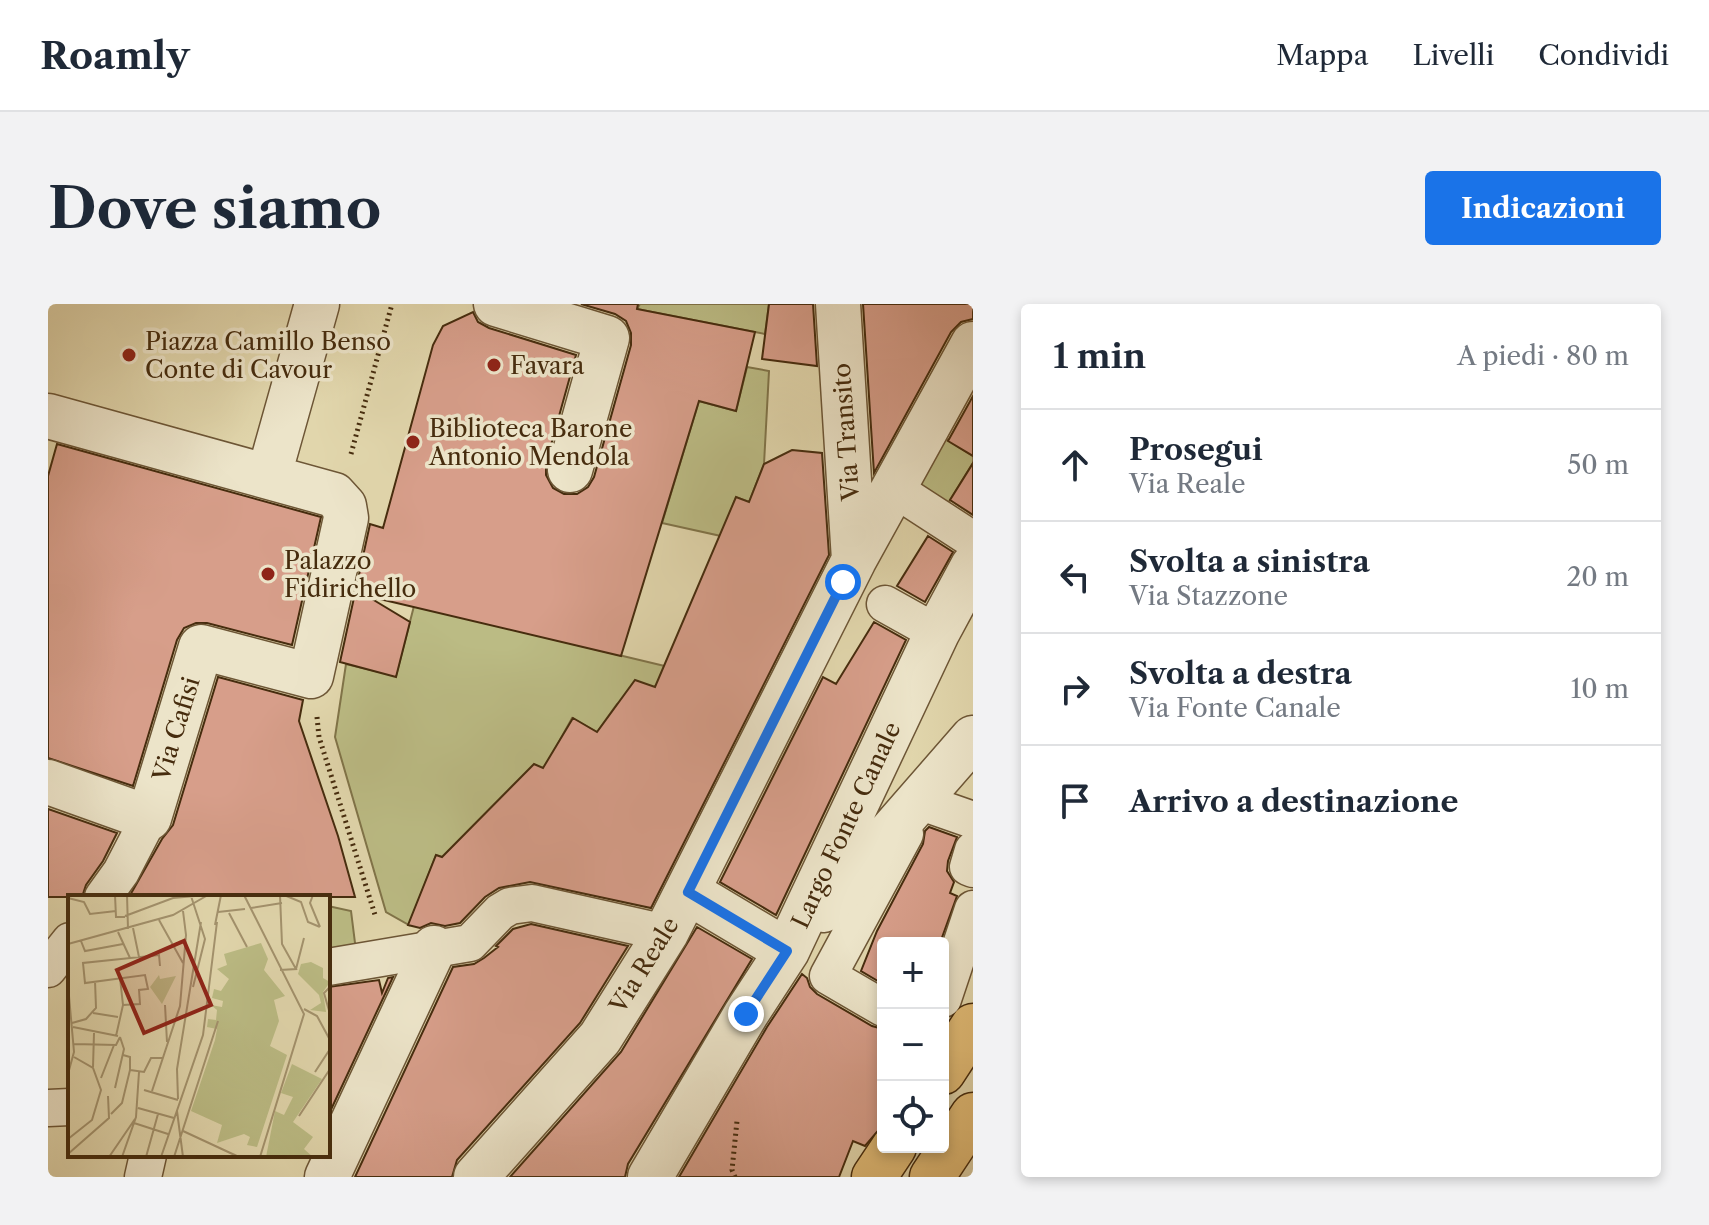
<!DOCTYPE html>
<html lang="it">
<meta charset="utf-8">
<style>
body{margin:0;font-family:"Libre Caslon Text",serif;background:#f2f2f3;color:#1f2937}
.controls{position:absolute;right:24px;bottom:24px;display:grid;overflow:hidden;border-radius:8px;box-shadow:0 4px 12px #0003}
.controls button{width:72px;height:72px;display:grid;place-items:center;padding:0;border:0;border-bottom:2px solid #e0e1e3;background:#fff;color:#1f2937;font:40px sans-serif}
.stop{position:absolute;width:24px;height:24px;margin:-18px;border:6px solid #1a73e8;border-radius:50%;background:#fff}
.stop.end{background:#1a73e8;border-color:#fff;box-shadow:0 2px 8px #0008}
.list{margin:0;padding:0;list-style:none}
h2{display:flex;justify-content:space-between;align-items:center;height:104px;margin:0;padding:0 32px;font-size:34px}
h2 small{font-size:26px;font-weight:400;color:#747a83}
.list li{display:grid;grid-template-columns:52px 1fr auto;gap:24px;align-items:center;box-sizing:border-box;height:112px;padding:0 32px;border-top:2px solid #e0e1e3}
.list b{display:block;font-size:30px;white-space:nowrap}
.list p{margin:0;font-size:26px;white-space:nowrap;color:#747a83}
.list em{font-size:26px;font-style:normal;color:#747a83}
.icon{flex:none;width:44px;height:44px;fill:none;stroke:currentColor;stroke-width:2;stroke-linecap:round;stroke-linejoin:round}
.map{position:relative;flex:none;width:925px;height:873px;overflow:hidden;border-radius:8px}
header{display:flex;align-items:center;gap:48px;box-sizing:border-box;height:112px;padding:0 40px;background:#fff;border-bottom:2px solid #e0e1e3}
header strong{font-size:38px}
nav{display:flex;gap:44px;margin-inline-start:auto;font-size:28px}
.intro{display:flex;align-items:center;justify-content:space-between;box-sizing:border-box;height:192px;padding:0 48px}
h1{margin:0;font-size:56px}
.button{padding:20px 36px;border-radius:8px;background:#1a73e8;color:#fff;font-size:28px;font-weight:700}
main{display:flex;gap:48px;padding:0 48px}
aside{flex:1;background:#fff;border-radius:8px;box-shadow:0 4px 12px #0003}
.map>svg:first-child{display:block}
.green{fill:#bbbb84;stroke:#807449;stroke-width:2}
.building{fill:#d79e8a;stroke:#462c0e;stroke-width:2}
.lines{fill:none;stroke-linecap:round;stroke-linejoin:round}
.pedestrian-casing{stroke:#6d5636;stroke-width:39}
.minor-casing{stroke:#6d5636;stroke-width:47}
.primary-casing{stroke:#462c0e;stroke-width:47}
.path{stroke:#462c0e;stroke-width:5;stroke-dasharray:2 4;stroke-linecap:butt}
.pedestrian{stroke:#ece4c9;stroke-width:36}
.minor{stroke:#ece4c9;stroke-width:44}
.primary{stroke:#e0bb76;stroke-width:44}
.route{stroke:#1a73e8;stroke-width:10}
.poi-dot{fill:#8f2418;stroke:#ece4c9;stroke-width:3}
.labels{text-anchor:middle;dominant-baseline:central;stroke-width:7;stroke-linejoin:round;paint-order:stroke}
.poi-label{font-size:24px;fill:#462c0e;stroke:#ece4c9;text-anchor:start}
.street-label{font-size:24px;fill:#462c0e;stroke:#ece4c9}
.inset-road{fill:none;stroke:#a3926d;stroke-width:2}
.view{fill:#8f2418;fill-opacity:0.15;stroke:#8f2418;stroke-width:4}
.inset-edge{fill:none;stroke:#462c0e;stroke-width:4}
</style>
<header>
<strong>Roamly</strong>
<nav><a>Mappa</a><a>Livelli</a><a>Condividi</a></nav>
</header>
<div class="intro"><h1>Dove siamo</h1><a class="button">Indicazioni</a></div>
<main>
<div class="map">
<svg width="925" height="873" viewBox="0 0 925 873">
<rect width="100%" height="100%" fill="#e1d6ac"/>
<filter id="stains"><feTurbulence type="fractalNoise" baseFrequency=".0025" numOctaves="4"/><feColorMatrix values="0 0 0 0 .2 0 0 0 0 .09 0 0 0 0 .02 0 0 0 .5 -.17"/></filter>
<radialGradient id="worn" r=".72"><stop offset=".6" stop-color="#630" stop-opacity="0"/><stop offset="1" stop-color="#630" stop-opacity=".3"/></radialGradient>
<path class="green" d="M592,0H721L717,30L589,5Z
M699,63L721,67L716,160L701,198L688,193L673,232L614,219L651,97L688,107Z
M885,127L925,152V159L899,201L857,174Z
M366,302L650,370L569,400L549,428L524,414L496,465L444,570L388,551L361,621L338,608L287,433L298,360L348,372Z
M280,602L303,607L308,647L280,653Z"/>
<path class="building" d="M533,0H590L589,5L707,28L688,107L651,97L573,352L319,292L362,318L348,373L292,358L322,220L335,224L385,41L395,22L425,8L430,18L441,24L528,51L498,159V171L505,184L516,190H529L540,183L546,173L583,41V29L578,17L567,10Z
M721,0H765L769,62L714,55Z
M815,0H925V15L913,18L903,28L826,169Z
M925,92V152L900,137Z
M9,140L273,213L244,341L159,319H148L136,324L129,336L85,482L0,454V172Z
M744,146L774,149L781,251L603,604L482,578L451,584L437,593L412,619L397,622L383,619L372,624L360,621L388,551L394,553L486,460L495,464L525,414L549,428L587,376L607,383L688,193L701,198L716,160Z
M925,159V211L902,196Z
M880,232L905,248L877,298L849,282Z
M826,318L858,336L728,611L672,578L775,373L788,380Z
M170,373L255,396L251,417L290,532L307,593H81L114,535L125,521Z
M0,505L69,529L55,557L38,581L34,593H0Z
M881,523L909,533L900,557L899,567L906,578L902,589L909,592L892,639H835V680L813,667L829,627L875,540L877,527Z
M483,620L580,642L532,719L409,856L404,873H307L405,663L426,660L436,654L450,643L448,642L465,625Z
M649,623L704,655L580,860L577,873H462L573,748Z
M754,670L759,674L762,683L769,690L824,722L835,725V821L817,842L805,837L791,873H631L719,723Z
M345,673L280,812V683L331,676L334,689L340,674Z"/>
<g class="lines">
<g class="pedestrian-casing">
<path id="pedestrian" d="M845,184L925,236
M837,300L889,329
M882,501L925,516
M925,546L920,563L925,565
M55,593L73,568L101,514
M280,663L422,639L452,608L462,602L484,599L618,629
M0,665L22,637
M895,695L925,605
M835,704L780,672L857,530
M0,804L22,803
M95,873L100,851"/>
</g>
<g class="minor-casing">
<path id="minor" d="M448,0L559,34L522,166
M790,0L806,256
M0,112L286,191L296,202L298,214L263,372L153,343L101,514L0,478
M221,171L269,0
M640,588L739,647
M775,606L925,434
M279,873L386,644
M428,873L552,734L618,629L806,256L925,40
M602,873L698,710L739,647L889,329L925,262"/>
</g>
<g class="primary-casing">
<path id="primary" d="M895,768L925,722
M826,873L846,843
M884,873L925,811"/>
</g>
<path class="path" d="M303,150L344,0
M269,413L271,433L328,614
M687,873L684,866L689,817"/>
<use href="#pedestrian" class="pedestrian"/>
<use href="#minor" class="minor"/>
<use href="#primary" class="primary"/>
</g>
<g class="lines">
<path class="route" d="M698,710L739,647L640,588L795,278"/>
</g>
<g class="poi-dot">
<circle cx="81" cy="51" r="8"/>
<circle cx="446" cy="61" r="8"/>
<circle cx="365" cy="138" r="8"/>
<circle cx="220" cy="270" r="8"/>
</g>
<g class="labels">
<g class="poi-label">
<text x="97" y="37">Piazza Camillo Benso<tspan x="97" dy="28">Conte di Cavour</tspan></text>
<text x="462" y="61">Favara</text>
<text x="381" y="124">Biblioteca Barone<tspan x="381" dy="28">Antonio Mendola</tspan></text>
<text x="236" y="256">Palazzo<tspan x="236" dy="28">Fidirichello</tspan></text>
</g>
<g class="street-label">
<text transform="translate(798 128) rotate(-94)">Via Transito</text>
<text transform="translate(128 425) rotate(-73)">Via Cafisi</text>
<text transform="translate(798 521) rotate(-65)">Largo Fonte Canale</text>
<text transform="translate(596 661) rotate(-58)">Via Reale</text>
</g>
</g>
<g transform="translate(20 591)">
<rect width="262" height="262" fill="#e1d6ac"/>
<path d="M193,48L200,64L196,75L217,101L206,105L211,126L202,151L219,160L189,252L179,250L182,242L176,239L149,248L154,230L123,216L147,145L149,134L139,132L140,124L148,125L149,115L143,110L154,112L155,106L144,103L146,94L153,96L161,84L149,74L159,70L156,59ZM243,67L255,73V83L262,87L255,97L258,117L242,115L253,108L251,100L230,79L233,69ZM91,80L92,84L108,81L94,109L82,92ZM224,169L254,184L225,227L245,242L236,254L245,262H198L207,216L216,220L225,202L213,198Z" fill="#bbbb84"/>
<path class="inset-road" d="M47,0L48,22H57M59,0L60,34M176,0L236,119L192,262M212,0L214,49L228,74L212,75M216,0L233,7L240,27L252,32M245,0L242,8L252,32M123,1L137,44L125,92M0,3L16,7L22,19L48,16M183,13L214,8M150,17L177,14M161,18L179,52M57,21L105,3L138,0M91,25L115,68M147,30L153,0M65,33L71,62M50,37L62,63M13,46L17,56L55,49M0,49L105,20L140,0M228,74L236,43M0,90L6,157L0,179M55,110L72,109L71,95L80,94L77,80L17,88L15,68L91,60L92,71M97,110L99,147M236,114L249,121L262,145M25,118L50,122M262,119L256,98L262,92M4,128L18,124L28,113L27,86M5,132L50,141M48,141L55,110L52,83M6,149L48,150L52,142M25,172L26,138M62,175L76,177L83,163H95M247,177L262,154M33,183L46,150M47,193L56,154L52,142M76,195L110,205M84,196L112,111L118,40L115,16M110,204L109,174L133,27M70,213L106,223M109,216L115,262M43,219L54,208L62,175V162L55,160M231,221L262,174M66,228L100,239M115,236L171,262M0,244L24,225L33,195L25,173L6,162M0,259L41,223L40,201M41,262L67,224M54,262L68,222L71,177M78,262L90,219M93,262L135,140L149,27M106,262L150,126"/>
<path class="view" d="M116,46L143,110L76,138L49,75Z"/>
<rect width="262" height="262" class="inset-edge"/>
</g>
<rect width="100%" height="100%" filter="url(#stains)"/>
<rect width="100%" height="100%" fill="url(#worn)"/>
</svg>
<div class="controls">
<button>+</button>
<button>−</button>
<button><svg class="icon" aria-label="locate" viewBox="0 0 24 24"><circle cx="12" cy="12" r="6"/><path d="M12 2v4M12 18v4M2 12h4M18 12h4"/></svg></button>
</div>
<div class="stop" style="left:795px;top:278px"></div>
<div class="stop end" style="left:698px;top:710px"></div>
</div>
<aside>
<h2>1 min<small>A piedi · 80 m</small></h2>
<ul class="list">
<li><svg class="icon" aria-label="ahead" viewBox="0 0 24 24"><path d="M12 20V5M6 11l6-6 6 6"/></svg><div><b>Prosegui</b><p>Via Reale</p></div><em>50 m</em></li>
<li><svg class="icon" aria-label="left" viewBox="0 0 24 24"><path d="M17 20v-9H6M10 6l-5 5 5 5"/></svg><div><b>Svolta a sinistra</b><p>Via Stazzone</p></div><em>20 m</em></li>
<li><svg class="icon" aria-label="right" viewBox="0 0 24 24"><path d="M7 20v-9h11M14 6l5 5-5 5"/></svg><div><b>Svolta a destra</b><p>Via Fonte Canale</p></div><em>10 m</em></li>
<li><svg class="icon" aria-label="arrive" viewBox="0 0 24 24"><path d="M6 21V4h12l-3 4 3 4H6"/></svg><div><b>Arrivo a destinazione</b></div></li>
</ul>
</aside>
</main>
